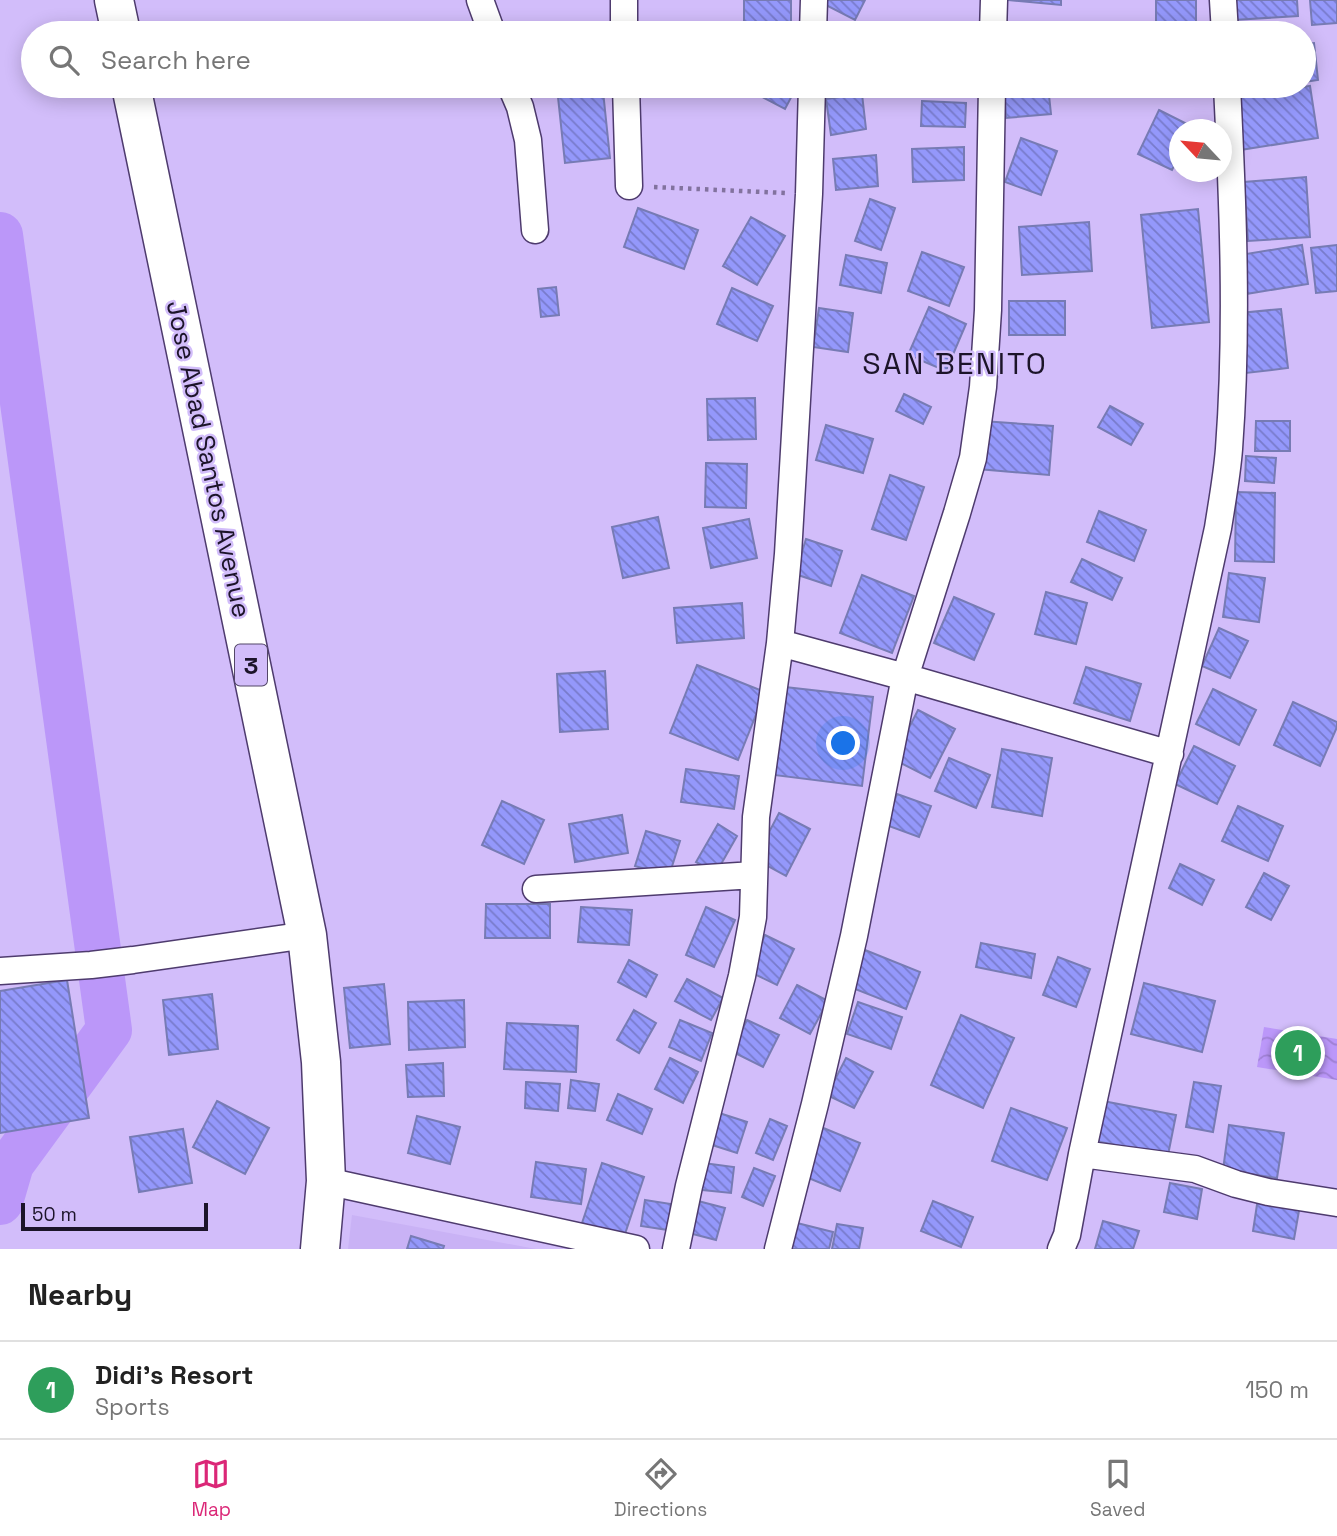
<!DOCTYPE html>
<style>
body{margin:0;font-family:"Space Grotesk",sans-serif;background:#f2f2f2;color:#222}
.compass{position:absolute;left:1169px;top:119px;width:63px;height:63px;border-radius:50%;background:#fff;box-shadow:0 4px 18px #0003;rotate:296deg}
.scale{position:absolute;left:21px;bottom:18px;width:187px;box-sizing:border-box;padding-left:7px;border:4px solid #1c1429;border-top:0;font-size:19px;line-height:24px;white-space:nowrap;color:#1c1429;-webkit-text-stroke:5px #d2bdfa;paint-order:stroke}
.you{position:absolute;left:844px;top:744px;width:24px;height:24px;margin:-18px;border:5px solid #fff;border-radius:50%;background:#1a73e8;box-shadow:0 0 0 10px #1a73e833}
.badge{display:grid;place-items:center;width:46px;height:46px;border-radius:50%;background:#db2777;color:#fff;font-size:23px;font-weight:700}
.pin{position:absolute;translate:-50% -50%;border:4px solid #fff;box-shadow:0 2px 7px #0006}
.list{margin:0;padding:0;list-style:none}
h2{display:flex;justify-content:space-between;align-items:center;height:91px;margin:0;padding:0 28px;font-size:30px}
h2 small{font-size:23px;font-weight:400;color:#767676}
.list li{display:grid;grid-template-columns:46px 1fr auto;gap:21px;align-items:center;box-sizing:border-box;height:98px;padding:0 28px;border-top:2px solid #e0e0e0}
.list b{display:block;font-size:26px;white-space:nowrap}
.list p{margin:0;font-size:23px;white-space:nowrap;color:#767676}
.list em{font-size:23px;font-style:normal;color:#767676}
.icon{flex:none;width:38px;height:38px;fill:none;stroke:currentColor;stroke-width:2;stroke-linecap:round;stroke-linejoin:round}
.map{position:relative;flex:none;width:1337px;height:1249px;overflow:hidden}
.search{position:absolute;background:#fff;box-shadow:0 4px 18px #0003;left:21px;right:21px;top:21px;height:77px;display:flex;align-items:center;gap:18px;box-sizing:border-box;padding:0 24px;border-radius:38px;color:#767676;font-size:26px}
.sheet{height:189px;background:#fff}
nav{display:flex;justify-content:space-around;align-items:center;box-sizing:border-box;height:98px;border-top:2px solid #e0e0e0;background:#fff;font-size:19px;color:#767676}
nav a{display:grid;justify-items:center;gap:4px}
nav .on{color:#db2777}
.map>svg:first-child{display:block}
.built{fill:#c9b2f5}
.water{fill:url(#water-waves)}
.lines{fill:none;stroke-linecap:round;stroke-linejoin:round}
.river{stroke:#bb97f9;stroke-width:46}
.building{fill:url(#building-back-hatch);stroke:#777bb4;stroke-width:2}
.minor-casing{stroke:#4e3b6e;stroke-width:29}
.trunk-casing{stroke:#4e3b6e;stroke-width:41}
.path{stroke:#82729e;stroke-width:4.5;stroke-dasharray:3.5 5;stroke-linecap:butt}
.minor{stroke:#fff;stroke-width:26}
.trunk{stroke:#fff;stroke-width:38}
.labels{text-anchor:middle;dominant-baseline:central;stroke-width:5;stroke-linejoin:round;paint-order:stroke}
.shield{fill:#d2bdfa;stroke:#534768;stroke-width:2}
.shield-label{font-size:24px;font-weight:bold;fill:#1c1429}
.street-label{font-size:26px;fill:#1c1429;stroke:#d2bdfa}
.quarter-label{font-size:30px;letter-spacing:2px;fill:#1c1429;stroke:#d2bdfa}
</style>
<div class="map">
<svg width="1337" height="1249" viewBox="0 0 1337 1249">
<defs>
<pattern id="water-waves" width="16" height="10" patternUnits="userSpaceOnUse" patternTransform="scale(1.75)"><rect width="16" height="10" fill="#bb97f9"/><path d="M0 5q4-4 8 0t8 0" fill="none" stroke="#a081d5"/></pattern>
<pattern id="building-back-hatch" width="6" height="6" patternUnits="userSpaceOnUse" patternTransform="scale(1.75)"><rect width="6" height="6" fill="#9498fb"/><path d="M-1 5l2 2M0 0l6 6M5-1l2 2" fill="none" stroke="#787bcb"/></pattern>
</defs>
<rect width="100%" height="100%" fill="#d2bdfa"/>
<path class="built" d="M352,1215L536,1249H348Z"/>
<path class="water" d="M1264,1027L1337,1039V1080L1257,1067Z"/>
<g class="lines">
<path class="river" d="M0,235L109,1030L11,1164L0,1202"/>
</g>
<path class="building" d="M744,0H791V27L744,28Z
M819,0H865L855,20L818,1Z
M1008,0H1061V5Z
M1156,0H1196V27L1156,28Z
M1233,0H1297L1298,16L1234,20Z
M1310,0H1337V23L1312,25Z
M1314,43L1318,80L1304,82V44Z
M746,86H797L785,109L745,88Z
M1004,86H1048L1051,114L1006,118Z
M1310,86L1318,138L1240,150L1232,98Z
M603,91L610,158L565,163L558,97Z
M862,94L866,129L831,135L826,99Z
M922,101L966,103L965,127L921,126Z
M1159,110L1193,127L1192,130H1180V154L1172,170L1138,154Z
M1021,138L1057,151L1041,195L1005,182Z
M964,147V180L913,182L912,149Z
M876,155L878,186L836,190L833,159Z
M1306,177L1310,237L1248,241L1244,182Z
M870,199L895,208L881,250L855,241Z
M638,208L698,230L684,269L624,247Z
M1198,209L1209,322L1152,328L1141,215Z
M751,217L785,236L757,285L723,266Z
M1089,222L1092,271L1022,275L1019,227Z
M1302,245L1308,284L1246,294L1240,255Z
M1337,245V291L1316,293L1311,248Z
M922,252L964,267L949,306L908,291Z
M846,255L887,263L881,293L840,285Z
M556,287L559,315L541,317L538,289Z
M732,288L773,306L757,341L717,324Z
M1009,301H1065V335H1009Z
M929,307L966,324L946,371L908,355Z
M819,308L853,313L848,352L813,347Z
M1281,309L1288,368L1246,373L1240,313Z
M904,394L931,407L923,424L896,411Z
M755,398L756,439L708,440L707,399Z
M1110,406L1143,424L1131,445L1098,427Z
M982,421L1053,426L1049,475L978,469Z
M1256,421H1290V451H1255Z
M826,425L873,439L863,473L816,460Z
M1246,456L1276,458L1274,483L1245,481Z
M706,463L747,464L746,508L705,507Z
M890,475L924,487L906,540L872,529Z
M1236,492L1275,493L1274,562L1235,561Z
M1099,511L1146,530L1134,561L1087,542Z
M658,517L669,568L623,578L612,527Z
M749,519L757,558L711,568L703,528Z
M806,539L842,551L831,586L795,574Z
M1082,559L1122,578L1112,600L1071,582Z
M1229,573L1265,578L1259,622L1223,617Z
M862,575L914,596L892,653L840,633Z
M1046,592L1087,603L1076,644L1035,634Z
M954,597L994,614L974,660L934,643Z
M742,603L744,638L677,643L674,608Z
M1219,628L1248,641L1230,678L1202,666Z
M697,665L765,692L738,760L670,733Z
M1086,667L1141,684L1130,721L1074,703Z
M605,671L608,729L560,732L557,674Z
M785,687L873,697L862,786L774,775Z
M1213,689L1256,710L1239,745L1196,724Z
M1293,702L1337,722V727L1320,766L1274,745Z
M918,710L955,729L930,778L893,759Z
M1194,746L1235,766L1217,804L1175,784Z
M1002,749L1052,758L1042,816L992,807Z
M949,758L990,775L976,808L935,791Z
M686,769L739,776L734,809L681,802Z
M897,794L931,806L919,837L886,825Z
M502,801L544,820L524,864L482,845Z
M1238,806L1283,826L1268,861L1222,841Z
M779,813L810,829L786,876L755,859Z
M622,815L628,853L575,862L569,824Z
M718,824L737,836L716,873L696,862Z
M646,831L680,841L669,876L635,866Z
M1180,864L1214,880L1202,905L1169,888Z
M1264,873L1289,886L1271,920L1246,907Z
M486,904H550V938H485Z
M581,907L632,910L629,945L578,942Z
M706,907L735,920L714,967L686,955Z
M765,935L794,949L777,985L748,971Z
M981,943L1035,954L1031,978L976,967Z
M865,950L920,972L906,1009L850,987Z
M1058,957L1090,969L1076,1007L1043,995Z
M629,960L657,975L646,997L618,982Z
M687,979L723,998L711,1020L675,1001Z
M67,980L89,1118L0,1133V991Z
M1144,983L1215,1001L1202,1052L1131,1034Z
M384,984L390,1044L350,1048L344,988Z
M797,985L828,1001L810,1034L780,1018Z
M212,994L218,1049L169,1055L163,1000Z
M464,1000L465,1047L409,1050L408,1002Z
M858,1002L902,1017L891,1049L847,1034Z
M634,1010L656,1023L639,1053L617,1040Z
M961,1015L1014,1038L983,1108L931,1085Z
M680,1020L712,1033L701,1061L669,1047Z
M747,1020L779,1035L763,1067L731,1051Z
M507,1023L578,1026L576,1072L504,1069Z
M670,1058L698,1072L683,1103L655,1089Z
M846,1058L873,1072L854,1108L827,1095Z
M443,1063L444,1096L408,1097L406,1065Z
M571,1080L599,1084L595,1111L568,1108Z
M526,1082L560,1084L558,1111L525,1108Z
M1194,1082L1221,1086L1213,1132L1186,1127Z
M618,1094L652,1109L642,1134L607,1120Z
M217,1101L269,1128L245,1174L193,1147Z
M1103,1101L1176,1115L1168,1155L1095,1141Z
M1011,1108L1067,1128L1047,1180L992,1161Z
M716,1112L747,1122L737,1153L706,1143Z
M417,1116L460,1127L450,1164L408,1153Z
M770,1119L787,1126L773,1160L756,1153Z
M1229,1125L1284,1133L1277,1178L1223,1170Z
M821,1127L860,1143L840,1191L801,1175Z
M183,1129L192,1183L139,1192L130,1137Z
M536,1162L586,1169L581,1204L531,1197Z
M696,1162L734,1167L731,1193L693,1189Z
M602,1163L644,1177L624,1237L582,1223Z
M754,1168L775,1176L763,1206L742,1197Z
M1170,1183L1202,1189L1197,1219L1164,1212Z
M1258,1198L1300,1205L1294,1239L1253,1231Z
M645,1200L671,1204L668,1230L641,1226Z
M698,1201L725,1208L716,1240L689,1233Z
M933,1201L973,1217L961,1247L921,1231Z
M1103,1221L1139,1231L1133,1249H1095Z
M797,1223L833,1232L829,1249H791Z
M837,1224L863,1228L859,1249H832Z
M411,1236L444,1246L443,1249H407Z"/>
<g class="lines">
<g class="minor-casing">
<path id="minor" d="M480,0L492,33
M624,0V33
M1223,0L1225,33
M813,33L814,0
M993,33L994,0
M511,86L520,107L528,140L535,230
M626,86L629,186
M780,643L905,677L1170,754
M536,889L754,875
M0,971L91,965L133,960L307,935
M1082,1154L1195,1169L1236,1184L1268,1192L1337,1203
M326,1181L636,1249
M676,1249L689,1186L742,976L753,917L756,817L780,643L788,554L809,194L812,86
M778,1249L815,1104L854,936L905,677L957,513L973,458L983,387L988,310L992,86
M1061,1249L1067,1235L1082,1154L1218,528C1222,502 1227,475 1229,449C1238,328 1233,206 1227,86"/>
</g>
<g class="trunk-casing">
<path id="trunk" d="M114,0L121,33
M131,86L307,935L321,1062L326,1181L320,1249"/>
</g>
<path class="path" d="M654,187L785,193"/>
<use href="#minor" class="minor"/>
<use href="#trunk" class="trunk"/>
</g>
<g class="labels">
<rect class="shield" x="235" y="644.5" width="32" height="41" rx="5"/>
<g class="shield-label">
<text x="251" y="665">3</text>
</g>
<g class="street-label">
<text transform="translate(209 459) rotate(78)">Jose Abad Santos Avenue</text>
</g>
<g class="quarter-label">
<text x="955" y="363">SAN BENITO</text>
</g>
</g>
</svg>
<svg class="compass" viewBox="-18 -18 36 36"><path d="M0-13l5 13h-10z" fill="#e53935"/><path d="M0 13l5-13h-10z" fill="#767676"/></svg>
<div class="scale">50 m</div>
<div class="you"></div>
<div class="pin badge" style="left:1298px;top:1053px;background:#2e9e5b">1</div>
<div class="search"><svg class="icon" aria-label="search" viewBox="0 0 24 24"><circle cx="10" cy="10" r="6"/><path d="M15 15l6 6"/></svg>Search here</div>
</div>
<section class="sheet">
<h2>Nearby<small></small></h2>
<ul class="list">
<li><span class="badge" style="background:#2e9e5b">1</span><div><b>Didi's Resort</b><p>Sports</p></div><em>150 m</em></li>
</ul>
</section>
<nav>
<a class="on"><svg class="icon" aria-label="map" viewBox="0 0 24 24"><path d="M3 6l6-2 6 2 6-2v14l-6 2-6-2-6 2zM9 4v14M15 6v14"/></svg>Map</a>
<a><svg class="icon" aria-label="directions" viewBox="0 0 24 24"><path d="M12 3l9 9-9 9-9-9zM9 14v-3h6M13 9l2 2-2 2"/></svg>Directions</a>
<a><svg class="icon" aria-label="saved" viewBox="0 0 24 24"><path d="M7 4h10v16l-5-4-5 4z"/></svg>Saved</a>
</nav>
